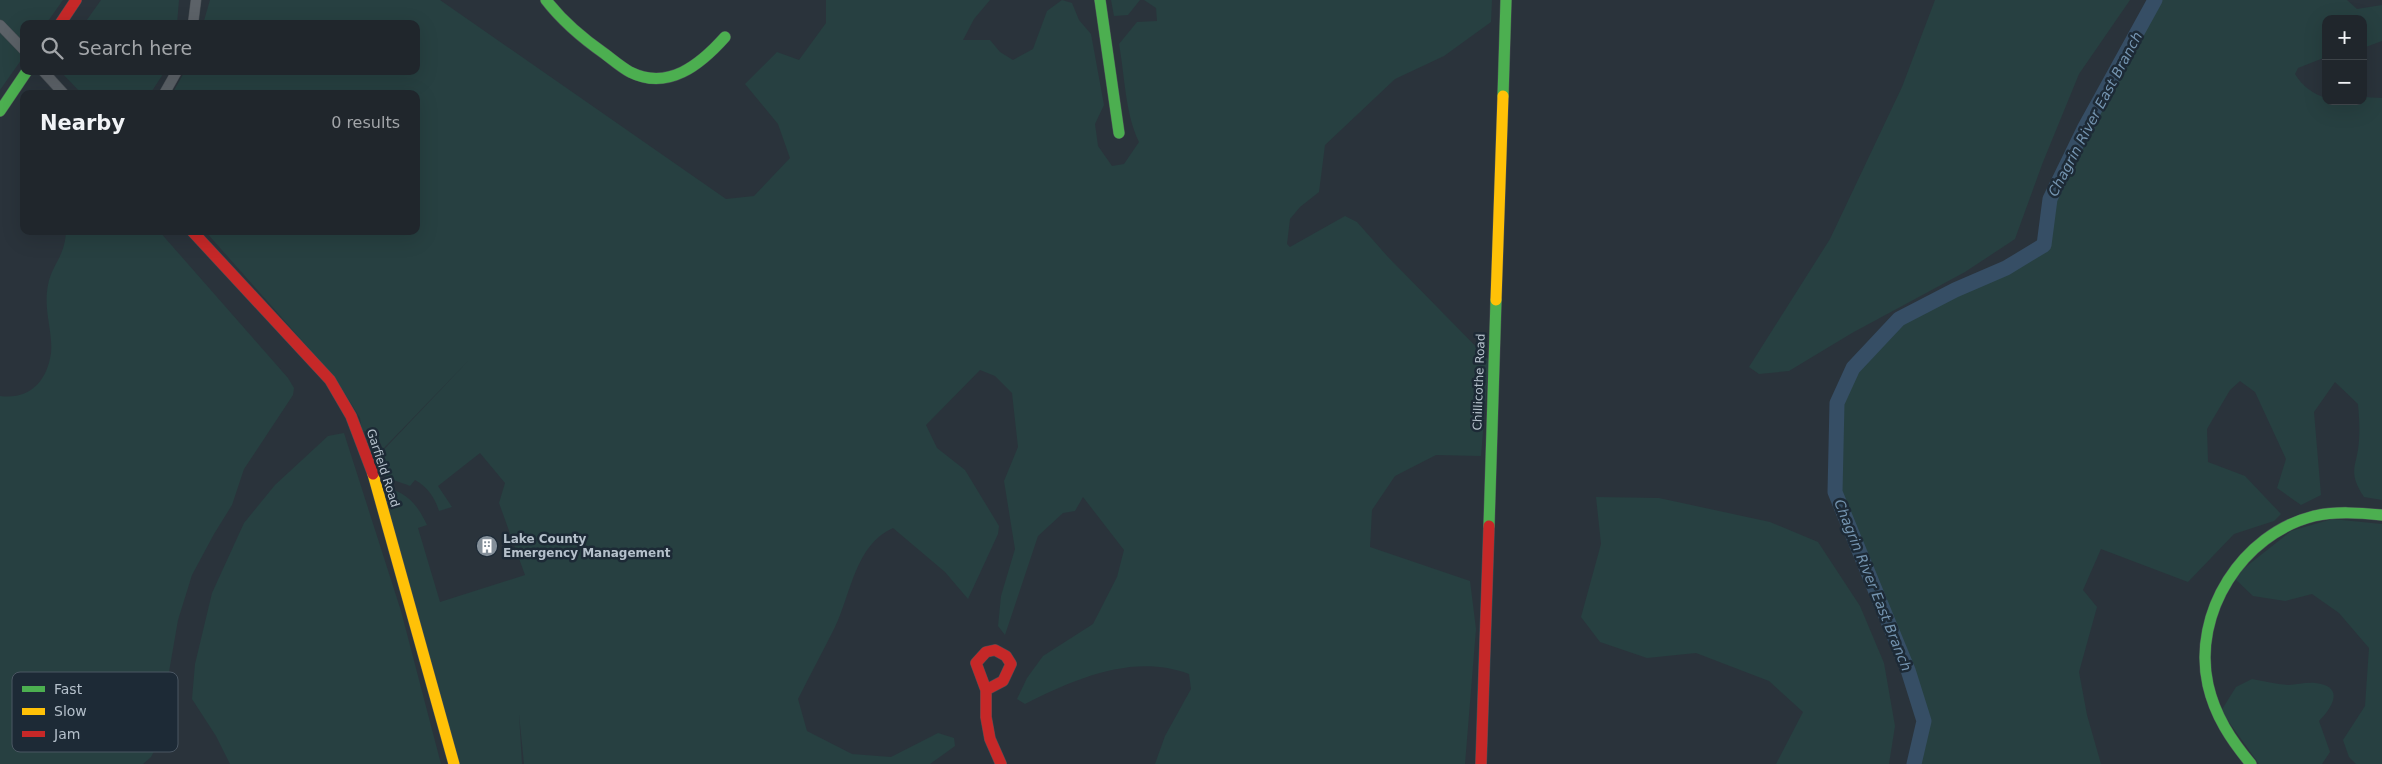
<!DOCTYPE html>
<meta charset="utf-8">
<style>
body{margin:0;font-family:"DejaVu Sans",sans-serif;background:#282e34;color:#f1f3f6}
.controls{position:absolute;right:15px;top:15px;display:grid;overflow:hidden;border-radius:10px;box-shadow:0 5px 20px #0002}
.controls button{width:45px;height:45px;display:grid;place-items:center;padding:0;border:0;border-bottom:1px solid #3d4348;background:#20262c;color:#f1f3f6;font:25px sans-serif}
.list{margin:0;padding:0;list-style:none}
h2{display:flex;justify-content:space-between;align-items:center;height:65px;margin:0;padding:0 20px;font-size:21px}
h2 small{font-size:16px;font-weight:400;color:#a2a5a9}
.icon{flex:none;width:28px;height:28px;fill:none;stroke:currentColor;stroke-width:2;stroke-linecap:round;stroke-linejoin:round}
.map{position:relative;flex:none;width:2382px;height:764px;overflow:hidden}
.search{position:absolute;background:#20262c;box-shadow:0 5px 20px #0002;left:20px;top:20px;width:400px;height:55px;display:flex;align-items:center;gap:12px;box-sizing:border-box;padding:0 18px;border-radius:10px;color:#a2a5a9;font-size:19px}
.panel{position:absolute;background:#20262c;box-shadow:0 5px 20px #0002;left:20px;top:90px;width:400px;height:145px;border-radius:10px}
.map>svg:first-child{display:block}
.green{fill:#274041}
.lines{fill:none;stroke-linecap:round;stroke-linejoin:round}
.river{stroke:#364e65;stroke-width:15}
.street-casing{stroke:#494f55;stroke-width:11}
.fast-casing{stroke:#494f55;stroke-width:12}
.slow-casing{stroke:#494f55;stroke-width:12}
.jam-casing{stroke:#494f55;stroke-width:12}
.street{stroke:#5c6268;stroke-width:10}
.fast{stroke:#4caf50;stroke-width:11}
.slow{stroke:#ffc107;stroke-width:11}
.jam{stroke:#c62828;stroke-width:11}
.labels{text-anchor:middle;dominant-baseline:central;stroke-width:5;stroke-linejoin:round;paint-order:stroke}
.street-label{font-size:12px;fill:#b5c0cb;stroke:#1d2a36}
.poi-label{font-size:12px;font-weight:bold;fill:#b5c0cb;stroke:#1d2a36;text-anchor:start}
.water-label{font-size:14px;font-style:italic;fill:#7494b0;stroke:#1d2a36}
.key{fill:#1d2a36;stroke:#4b5763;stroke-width:1}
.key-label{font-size:14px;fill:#b5c0cb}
</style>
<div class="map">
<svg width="2382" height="764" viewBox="0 0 2382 764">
<rect width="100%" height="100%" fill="#2a333b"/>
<path class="green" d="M0,0H63L46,24H24V56L0,90Z
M101,0H179L177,24H84Z
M210,0H440L726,199L754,196L790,158L778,124L745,84L777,52L799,60L826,23V0H990L974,19L963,40H990L1000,52L1013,60L1033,49L1047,11L1062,0L1072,3L1079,20L1091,34L1104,105L1095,124L1098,146L1112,166L1124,164L1139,142C1125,113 1125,77 1119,44L1137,22L1157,21L1156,8L1144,0H1492L1491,22L1444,56L1395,79L1325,145L1319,192L1300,207L1290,219L1287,244L1290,247L1345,216L1357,222L1388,257L1489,360L1481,456L1436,455L1395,476L1372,510L1370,547L1470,581L1476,629L1465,764H1155L1165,736L1191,689L1189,674C1133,653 1075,679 1025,704L1017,699L1027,678L1043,656L1093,624L1117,577L1124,550L1083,497L1075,511L1063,513L1038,536L1005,635L998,626L1001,596L1015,549L1004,481L1018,447L1012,393L995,376L980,370L926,425L937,448L965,470L999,526L998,534L968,599L945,572L893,528C855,545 851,594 835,627C823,651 810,675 798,699L807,731L852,754L891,757L938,733L954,738L955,746L930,764H524L519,714L522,764H458L384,492L388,488C409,494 418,506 427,525L418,528L440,602L525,575L499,503L505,483L480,453L438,486L452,507L439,511C435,498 427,486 415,480L410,486C391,478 384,481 373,461L470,359L383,449L375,432L362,431L360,418L336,379L205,231H416V94H172L185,71H416V24H203Z
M1111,0H1140L1128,15L1114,16Z
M1935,0H2130L2079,74L2043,162L2015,239L1965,272L1852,333L1789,371L1759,374L1749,367L1830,239L1902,87Z
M2155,0H2347L2357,9L2382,5V41L2363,48V19H2326V57L2298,68L2295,74C2302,86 2313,94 2326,98V101H2363V97L2382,98V500L2364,497C2346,470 2358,466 2359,440C2360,428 2359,416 2358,404L2335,382L2314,412L2321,495L2301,505L2277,488L2286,459L2255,392L2240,381L2230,390L2207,429L2208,462L2245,476L2281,514L2274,521L2234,534L2188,582L2101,549L2083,590L2097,607L2079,672L2087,715L2101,764H1914L1924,721L1908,670L1835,492L1837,403L1853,368L1899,319L1954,290L2006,268L2044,245L2050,199L2085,127Z
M60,71H165L150,94H82Z
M66,231H159L288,378L294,388L293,395L244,469L232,505L214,534L192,575L178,620L156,747L151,757L143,764H0V396C29,400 47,382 51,353C53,331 43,310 48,285C52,264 65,257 66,231Z
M344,433L401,611L441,764H230L216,736L192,699L195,664L212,593L244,523L275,485L328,436Z
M1596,497L1659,498L1770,522L1818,542L1860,606L1884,663L1895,726L1889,764H1776L1803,712L1769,681L1696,653L1647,658L1600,642L1581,617L1601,544Z
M2332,519L2382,524V764H2356L2349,757L2343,740L2365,706L2369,648L2339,613L2312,594L2285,601L2253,596L2233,577L2291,531Z
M2252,679C2264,681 2276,684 2288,685C2297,685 2306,682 2315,683C2345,686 2333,707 2319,721L2330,752L2322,764H2259L2221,711L2236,687Z"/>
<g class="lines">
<path class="river" d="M1914,764L1924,721L1908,670L1835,492L1837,403L1853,368L1899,319L1955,290L2006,268L2044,245L2050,199L2085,127L2155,0"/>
<g class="street-casing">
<path id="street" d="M193,24L196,0
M0,25L24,50
M43,71L64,94
M164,94L177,71"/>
</g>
<g class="fast-casing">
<path id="fast" d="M546,0C563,22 582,38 605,54C613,60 621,67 630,72C668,91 700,65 725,37
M1100,0L1119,133
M1503,96L1506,0
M0,111L27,71
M1489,526L1496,300
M2251,764C2231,740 2215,716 2208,685C2192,613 2242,534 2314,516C2336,511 2360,513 2382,515"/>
</g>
<g class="slow-casing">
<path id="slow" d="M1496,300L1503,96
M373,474L454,764"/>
</g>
<g class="jam-casing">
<path id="jam" d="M60,24L76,0
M192,231L330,380L351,416L373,474
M986,690L1003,681L1011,664L1006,656L995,650L986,652L976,663L986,690V717L990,739L1001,764
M1481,764L1489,526"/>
</g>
<use href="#street" class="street"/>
<use href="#fast" class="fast"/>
<use href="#slow" class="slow"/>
<use href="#jam" class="jam"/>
</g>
<defs>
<g id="building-disc" transform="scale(1.125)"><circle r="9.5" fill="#848f99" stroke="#1d2a36"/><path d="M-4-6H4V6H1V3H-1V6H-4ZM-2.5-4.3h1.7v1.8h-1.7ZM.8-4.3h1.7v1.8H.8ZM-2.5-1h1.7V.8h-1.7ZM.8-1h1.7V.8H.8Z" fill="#fff"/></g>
</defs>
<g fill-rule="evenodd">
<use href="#building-disc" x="487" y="546"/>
</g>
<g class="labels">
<g class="street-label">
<text transform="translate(1479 382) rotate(-88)">Chillicothe Road</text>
<text transform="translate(383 468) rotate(72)">Garfield Road</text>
</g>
<g class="poi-label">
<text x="503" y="539">Lake County<tspan x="503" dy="14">Emergency Management</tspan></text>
</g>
<g class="water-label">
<text transform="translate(2095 114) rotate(-62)">Chagrin River East Branch</text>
<text transform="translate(1873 585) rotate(68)">Chagrin River East Branch</text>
</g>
</g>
<rect x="12" y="672" width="166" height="80" rx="8" class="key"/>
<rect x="22" y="686" width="23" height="6" fill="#4caf50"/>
<rect x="22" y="708" width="23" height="7" fill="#ffc107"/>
<rect x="22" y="731" width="23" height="6" fill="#c62828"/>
<g class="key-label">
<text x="54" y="694">Fast</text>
<text x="54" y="716">Slow</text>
<text x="54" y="739">Jam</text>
</g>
</svg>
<div class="controls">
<button>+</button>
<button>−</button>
</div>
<div class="search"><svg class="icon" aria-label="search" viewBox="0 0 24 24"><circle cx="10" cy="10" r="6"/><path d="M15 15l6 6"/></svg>Search here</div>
<section class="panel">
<h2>Nearby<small>0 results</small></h2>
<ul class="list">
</ul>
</section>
</div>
